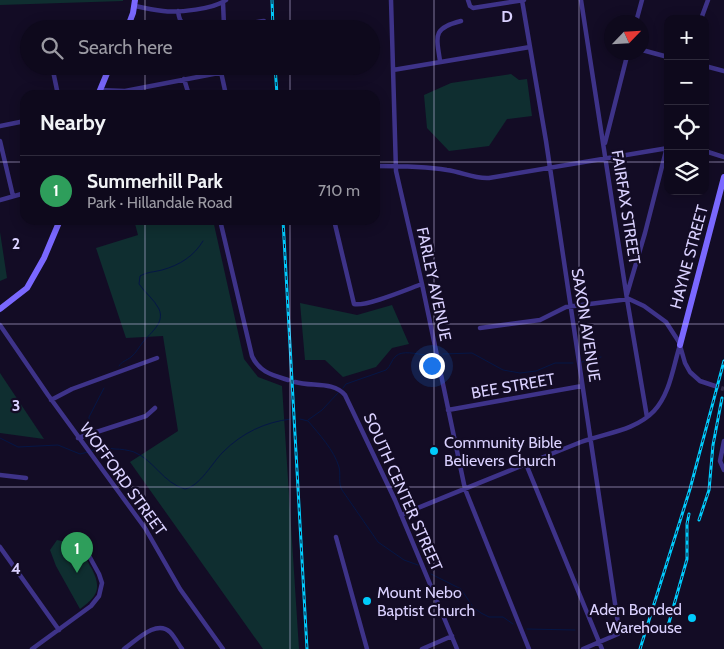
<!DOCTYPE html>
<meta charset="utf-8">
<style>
body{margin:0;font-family:Cabin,sans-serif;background:#1c1729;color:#f1f3f6}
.controls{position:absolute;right:15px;top:15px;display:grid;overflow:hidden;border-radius:10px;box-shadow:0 2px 12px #0003}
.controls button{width:45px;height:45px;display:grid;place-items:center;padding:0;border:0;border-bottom:1px solid #2e2a3b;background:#0e091c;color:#f1f3f6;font:25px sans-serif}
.compass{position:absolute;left:604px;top:15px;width:45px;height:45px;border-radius:50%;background:#0e091c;box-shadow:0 2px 12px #0003;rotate:65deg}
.you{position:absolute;left:431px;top:365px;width:18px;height:18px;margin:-12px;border:4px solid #fff;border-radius:50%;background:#1a73e8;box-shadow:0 0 0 8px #1a73e833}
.badge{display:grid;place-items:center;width:32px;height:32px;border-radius:50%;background:#00cbfc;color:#fff;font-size:16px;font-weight:700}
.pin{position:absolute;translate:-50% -41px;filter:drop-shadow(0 1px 2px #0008)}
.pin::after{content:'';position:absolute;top:26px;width:18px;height:15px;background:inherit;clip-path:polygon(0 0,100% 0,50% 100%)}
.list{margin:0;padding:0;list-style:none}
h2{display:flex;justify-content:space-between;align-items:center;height:65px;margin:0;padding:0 20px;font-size:21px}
h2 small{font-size:16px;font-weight:400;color:#9b9aa3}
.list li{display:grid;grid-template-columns:32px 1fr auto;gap:15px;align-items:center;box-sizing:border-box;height:70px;padding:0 20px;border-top:1px solid #2e2a3b}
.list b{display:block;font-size:19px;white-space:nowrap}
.list p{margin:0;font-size:16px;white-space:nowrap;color:#9b9aa3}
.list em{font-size:16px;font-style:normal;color:#9b9aa3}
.icon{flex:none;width:28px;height:28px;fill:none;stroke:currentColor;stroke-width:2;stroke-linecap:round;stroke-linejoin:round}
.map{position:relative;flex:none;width:724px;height:649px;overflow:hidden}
.search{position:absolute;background:#0e091c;box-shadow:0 2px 12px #0003;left:20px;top:20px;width:360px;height:55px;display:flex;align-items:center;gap:12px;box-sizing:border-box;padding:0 18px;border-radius:28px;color:#9b9aa3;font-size:19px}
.panel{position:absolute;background:#0e091c;box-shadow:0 2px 12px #0003;left:20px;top:90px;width:360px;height:135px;border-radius:15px}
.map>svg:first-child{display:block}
.green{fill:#0f2e30}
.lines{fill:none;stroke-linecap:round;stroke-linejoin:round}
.stream{stroke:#051646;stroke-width:1}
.street-tunnel{stroke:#312a46;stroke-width:4.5;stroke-dasharray:4.5 2;stroke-linecap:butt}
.street{stroke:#3e3389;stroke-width:4.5}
.secondary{stroke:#7a68ff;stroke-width:6}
.rail-casing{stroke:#00cbfc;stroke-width:3}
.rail{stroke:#130c25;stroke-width:1;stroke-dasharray:4;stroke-linecap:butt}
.grid{fill:none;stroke:#dad1ff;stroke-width:1;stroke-opacity:0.55}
.poi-dot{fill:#00cbfc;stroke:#130c25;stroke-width:2}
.labels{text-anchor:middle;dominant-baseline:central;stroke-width:4.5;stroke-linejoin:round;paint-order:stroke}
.street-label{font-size:16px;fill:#dad1ff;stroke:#130c25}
.poi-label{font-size:16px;fill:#dad1ff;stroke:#130c25;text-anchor:start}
.grid-label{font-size:16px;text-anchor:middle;font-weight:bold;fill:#dad1ff;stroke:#130c25;stroke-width:4.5;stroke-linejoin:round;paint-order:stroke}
</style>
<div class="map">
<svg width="724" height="649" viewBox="0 0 724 649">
<rect width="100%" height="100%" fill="#130c25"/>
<path class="green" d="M0,0H123V1L0,5Z
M511,74L519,80L527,79L532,116L507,119L489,146L449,151L427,128L424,95L451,83Z
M134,220H213L244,359L258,377L282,386L299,649H263L130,462L178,431L163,336L126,338L96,248L138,235Z
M0,232L7,278L0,281Z
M300,303L357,315L392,305L409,344L392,348L376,367L343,377L325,360H305Z
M0,373L44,439L0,433Z
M57,540L74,544C76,551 79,551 84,555C87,559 89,565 92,569C102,589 97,597 80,609L56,566L50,550Z"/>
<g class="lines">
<path class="stream" d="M443,354L472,353L503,370L520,373L536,371L555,363H573
M582,362L601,357
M119,366C122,361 126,361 131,357C136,353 139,347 143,342C151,332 165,323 159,309C154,299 145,293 139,284L140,276C147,272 154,272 162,270C180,265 194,256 203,241
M343,388L346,384L386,370C391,366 391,360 396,356C402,350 417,354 425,355
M300,419L308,421C319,434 334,450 339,467C341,475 338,483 342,490L378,542L404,560L418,565
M308,420L322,410L338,393
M89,428V417L104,388
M91,436L95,448
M0,438L18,447L58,445L80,454L88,452
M91,451C99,447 107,448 115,449C121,449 128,450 134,452C154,460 163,483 185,489C200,486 212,463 223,452C242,433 265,422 291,419
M431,574L461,589L473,607L481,613L489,617H503L513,624
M527,629L575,630"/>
<path class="street-tunnel" d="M715,386L724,389"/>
<path class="street" d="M391,0L396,171L422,284L465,489L529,649
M468,0L470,6L473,8L524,0
M522,0L546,141L619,630L618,634L583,649
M581,0L627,299L647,417
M223,2L224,26
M135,6C144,8 153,10 163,11C178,13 214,9 226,0
M178,11C179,18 180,23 187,26C198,32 250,23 264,21
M701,19L708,0
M636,22L642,0
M642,50L668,57
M440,61C436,35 433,28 461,21
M52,66L58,95
M705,66L724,71
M393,70L530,47
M221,72L226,95
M184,79L189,95
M100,90L125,91L229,71
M0,126L25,121
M0,141L13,196
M605,143L628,52
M705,151L724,157
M375,166C399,166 423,166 447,170C462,172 474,179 489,178L668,148
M0,200L25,193
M220,220L252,356C259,372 272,375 288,380
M334,220L354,304C366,307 408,289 422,284
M627,294L645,233L668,143
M0,325L48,395L145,528L180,589L223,649
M480,328L540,320L566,307L629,299L644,306L666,322L679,342L685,363L690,372L700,381L715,386
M295,382C312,387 333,381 345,395L395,500L457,649
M51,400L72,389L157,358
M448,410L582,386
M78,438L146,416L155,408
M724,441L720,461L724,470
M526,464L602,649
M0,475L26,478
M401,515C461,490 521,466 581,442C605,433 635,431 654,411C670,394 673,367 680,345
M336,537L367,649
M0,547L59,630
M32,649L91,606L99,596L102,583L99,574L82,543
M124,649C136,641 156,619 170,632C175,637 178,644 182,649
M422,649L452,636"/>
<path class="secondary" d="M127,29L133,13L135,0
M98,95L110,66
M0,309L27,288L44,258L60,220
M680,345L724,177"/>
<g class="rail-casing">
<path id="rail" d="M272,0L273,29
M275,66L277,95
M283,220L307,649
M699,520L709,490L713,445L722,398
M668,626L687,559V524L689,514
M640,649L690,489L724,361"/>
</g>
<use href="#rail" class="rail"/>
</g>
<path class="grid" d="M145,0V29M290,0V29M434,0V649M579,0V649M145,66V95M290,66V95M0,162H25M375,162H668M705,162H724M145,220V649M290,220V649M0,324H724M0,487H724"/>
<g class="poi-dot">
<circle cx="434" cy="451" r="5"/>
<circle cx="367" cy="601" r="5"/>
<circle cx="692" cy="618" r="5"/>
</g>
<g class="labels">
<g class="street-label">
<text transform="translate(626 207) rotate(81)">FAIRFAX STREET</text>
<text transform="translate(689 257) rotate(-75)">HAYNE STREET</text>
<text transform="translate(434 284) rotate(78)">FARLEY AVENUE</text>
<text transform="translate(586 325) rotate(81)">SAXON AVENUE</text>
<text transform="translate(513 386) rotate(-10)">BEE STREET</text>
<text transform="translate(123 479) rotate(54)">WOFFORD STREET</text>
<text transform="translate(403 492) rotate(66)">SOUTH CENTER STREET</text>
</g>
<g class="poi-label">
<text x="444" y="442">Community Bible<tspan x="444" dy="18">Believers Church</tspan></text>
<text x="377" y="592">Mount Nebo<tspan x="377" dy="18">Baptist Church</tspan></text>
<text x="682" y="609" text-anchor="end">Aden Bonded<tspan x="682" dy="18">Warehouse</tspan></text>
</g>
</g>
<g class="grid-label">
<text x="507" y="22">D</text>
<text x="16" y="249">2</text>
<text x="16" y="411">3</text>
<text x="16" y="574">4</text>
</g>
</svg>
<div class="controls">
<button>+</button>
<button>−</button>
<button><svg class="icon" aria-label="locate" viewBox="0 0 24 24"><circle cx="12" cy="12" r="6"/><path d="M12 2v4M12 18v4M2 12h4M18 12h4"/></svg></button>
<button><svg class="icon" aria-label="layers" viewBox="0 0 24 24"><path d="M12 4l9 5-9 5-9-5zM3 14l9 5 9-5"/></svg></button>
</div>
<svg class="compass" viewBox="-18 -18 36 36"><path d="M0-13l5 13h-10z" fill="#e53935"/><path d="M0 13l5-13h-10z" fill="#9b9aa3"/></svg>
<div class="you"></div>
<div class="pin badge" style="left:77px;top:573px;background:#2e9e5b">1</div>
<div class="search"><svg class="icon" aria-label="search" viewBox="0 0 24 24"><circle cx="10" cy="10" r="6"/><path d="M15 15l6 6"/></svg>Search here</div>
<section class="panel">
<h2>Nearby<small></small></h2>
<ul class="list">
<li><span class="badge" style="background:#2e9e5b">1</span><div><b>Summerhill Park</b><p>Park · Hillandale Road</p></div><em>710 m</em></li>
</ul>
</section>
</div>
